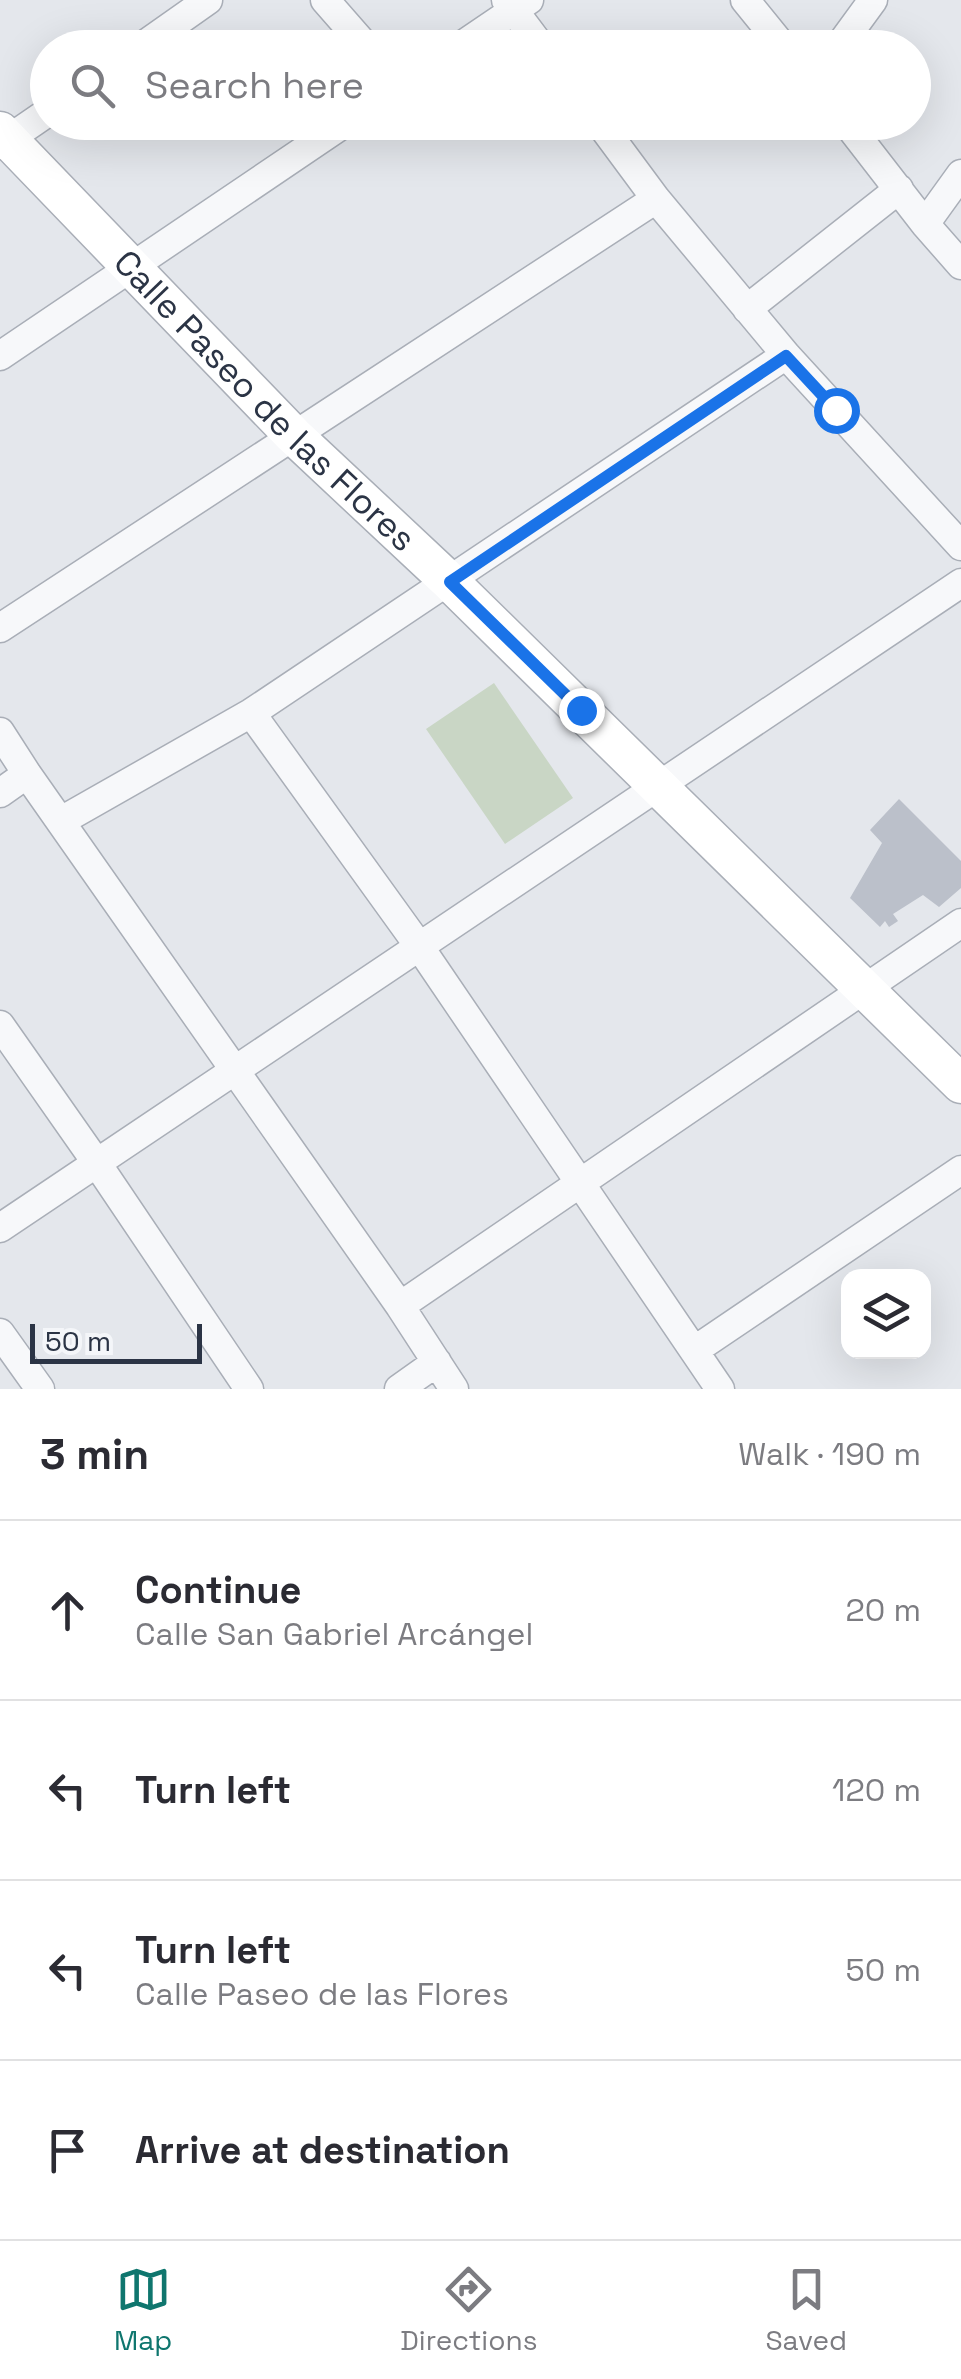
<!DOCTYPE html>
<meta charset="utf-8">
<style>
body{margin:0;font-family:"Space Grotesk",sans-serif;background:#f2f2f3;color:#2b2b33}
.controls{position:absolute;right:30px;bottom:30px;display:grid;overflow:hidden;border-radius:20px;box-shadow:0 10px 40px #0002}
.controls button{width:90px;height:90px;display:grid;place-items:center;padding:0;border:0;border-bottom:2px solid #e1e1e2;background:#fff;color:#2b2b33;font:50px sans-serif}
.scale{position:absolute;left:30px;bottom:25px;width:172px;box-sizing:border-box;padding-left:10px;border:5px solid #2b3445;border-top:0;font-size:28px;line-height:35px;white-space:nowrap;color:#2b3445;-webkit-text-stroke:8px #f4f6f9;paint-order:stroke}
.stop{position:absolute;width:30px;height:30px;margin:-22px;border:8px solid #1a73e8;border-radius:50%;background:#fff}
.stop.end{background:#1a73e8;border-color:#fff;box-shadow:0 2px 10px #0008}
.list{margin:0;padding:0;list-style:none}
h2{display:flex;justify-content:space-between;align-items:center;height:130px;margin:0;padding:0 40px;font-size:42px}
h2 small{font-size:32px;font-weight:400;color:#7c7c81}
.list li{display:grid;grid-template-columns:65px 1fr auto;gap:30px;align-items:center;box-sizing:border-box;height:180px;padding:0 40px;border-top:2px solid #e1e1e2}
.list b{display:block;font-size:38px;white-space:nowrap}
.list p{margin:0;font-size:32px;white-space:nowrap;color:#7c7c81}
.list em{font-size:32px;font-style:normal;color:#7c7c81}
.icon{flex:none;width:55px;height:55px;fill:none;stroke:currentColor;stroke-width:2;stroke-linecap:round;stroke-linejoin:round}
.map{position:relative;flex:none;width:961px;height:1389px;overflow:hidden}
.search{position:absolute;background:#fff;box-shadow:0 10px 40px #0002;left:30px;right:30px;top:30px;height:110px;display:flex;align-items:center;gap:25px;box-sizing:border-box;padding:0 35px;border-radius:55px;color:#7c7c81;font-size:38px}
.sheet{height:850px;background:#fff}
nav{display:flex;justify-content:space-around;align-items:center;box-sizing:border-box;height:140px;border-top:2px solid #e1e1e2;background:#fff;font-size:28px;color:#7c7c81}
nav a{display:grid;justify-items:center;gap:5px}
nav .on{color:#0f766e}
.map>svg:first-child{display:block}
.green{fill:#c9d6c5}
.building{fill:#bbc0ca}
.lines{fill:none;stroke-linecap:round;stroke-linejoin:round}
.street-casing{stroke:#a9aeb7;stroke-width:31}
.secondary-casing{stroke:#a9aeb7;stroke-width:41}
.street{stroke:#f7f8fa;stroke-width:28}
.secondary{stroke:#fff;stroke-width:38}
.route{stroke:#1a73e8;stroke-width:12}
.labels{text-anchor:middle;dominant-baseline:central;stroke-width:8;stroke-linejoin:round;paint-order:stroke}
.street-label{font-size:35px;fill:#2b3445;stroke:#f4f6f9}
</style>
<div class="map">
<svg width="961" height="1389" viewBox="0 0 961 1389">
<rect width="100%" height="100%" fill="#e4e7ec"/>
<path class="green" d="M494,683L573,798L505,844L426,729Z"/>
<path class="building" d="M899,799L961,861V888L939,907L923,895L893,914L898,921L889,927L885,921L880,927L850,898L882,843L870,830Z"/>
<g class="lines">
<g class="street-casing">
<path id="street" d="M325,0L367,48
M506,0L542,48
M745,0L784,48
M140,48L208,0
M458,48L529,0
M838,48L873,0
M599,122L656,199L786,355L961,546
M846,122L925,224L961,265
M0,145L48,112
M925,224L961,174
M747,309L899,189
M0,356L346,122
M0,628L656,199
M251,713L419,946L720,1389
M0,732L27,774L400,1306L454,1389
M0,793L27,774
M61,821L251,713L786,355
M0,1025L96,1162L249,1389
M0,1228L961,583
M400,1306L961,923
M0,1333L40,1389
M695,1350L961,1170
M399,1389L437,1362"/>
</g>
<g class="secondary-casing">
<g id="secondary">
<path id="s1" d="M0,131L293,435L450,582L961,1084"/>
</g>
</g>
<use href="#street" class="street"/>
<use href="#secondary" class="secondary"/>
</g>
<g class="lines">
<path class="route" d="M581,710L450,582L786,356L836,410"/>
</g>
<g class="labels">
<g class="street-label">
<text stroke="none"><textPath href="#s1" startOffset="378">Calle Paseo de las Flores</textPath></text>
</g>
</g>
</svg>
<div class="controls">
<button><svg class="icon" aria-label="layers" viewBox="0 0 24 24"><path d="M12 4l9 5-9 5-9-5zM3 14l9 5 9-5"/></svg></button>
</div>
<div class="scale">50 m</div>
<div class="stop" style="left:836px;top:410px"></div>
<div class="stop end" style="left:581px;top:710px"></div>
<div class="search"><svg class="icon" aria-label="search" viewBox="0 0 24 24"><circle cx="10" cy="10" r="6"/><path d="M15 15l6 6"/></svg>Search here</div>
</div>
<section class="sheet">
<h2>3 min<small>Walk · 190 m</small></h2>
<ul class="list">
<li><svg class="icon" aria-label="ahead" viewBox="0 0 24 24"><path d="M12 20V5M6 11l6-6 6 6"/></svg><div><b>Continue</b><p>Calle San Gabriel Arcángel</p></div><em>20 m</em></li>
<li><svg class="icon" aria-label="left" viewBox="0 0 24 24"><path d="M17 20v-9H6M10 6l-5 5 5 5"/></svg><div><b>Turn left</b></div><em>120 m</em></li>
<li><svg class="icon" aria-label="left" viewBox="0 0 24 24"><path d="M17 20v-9H6M10 6l-5 5 5 5"/></svg><div><b>Turn left</b><p>Calle Paseo de las Flores</p></div><em>50 m</em></li>
<li><svg class="icon" aria-label="arrive" viewBox="0 0 24 24"><path d="M6 21V4h12l-3 4 3 4H6"/></svg><div><b>Arrive at destination</b></div></li>
</ul>
</section>
<nav>
<a class="on"><svg class="icon" aria-label="map" viewBox="0 0 24 24"><path d="M3 6l6-2 6 2 6-2v14l-6 2-6-2-6 2zM9 4v14M15 6v14"/></svg>Map</a>
<a><svg class="icon" aria-label="directions" viewBox="0 0 24 24"><path d="M12 3l9 9-9 9-9-9zM9 14v-3h6M13 9l2 2-2 2"/></svg>Directions</a>
<a><svg class="icon" aria-label="saved" viewBox="0 0 24 24"><path d="M7 4h10v16l-5-4-5 4z"/></svg>Saved</a>
</nav>
